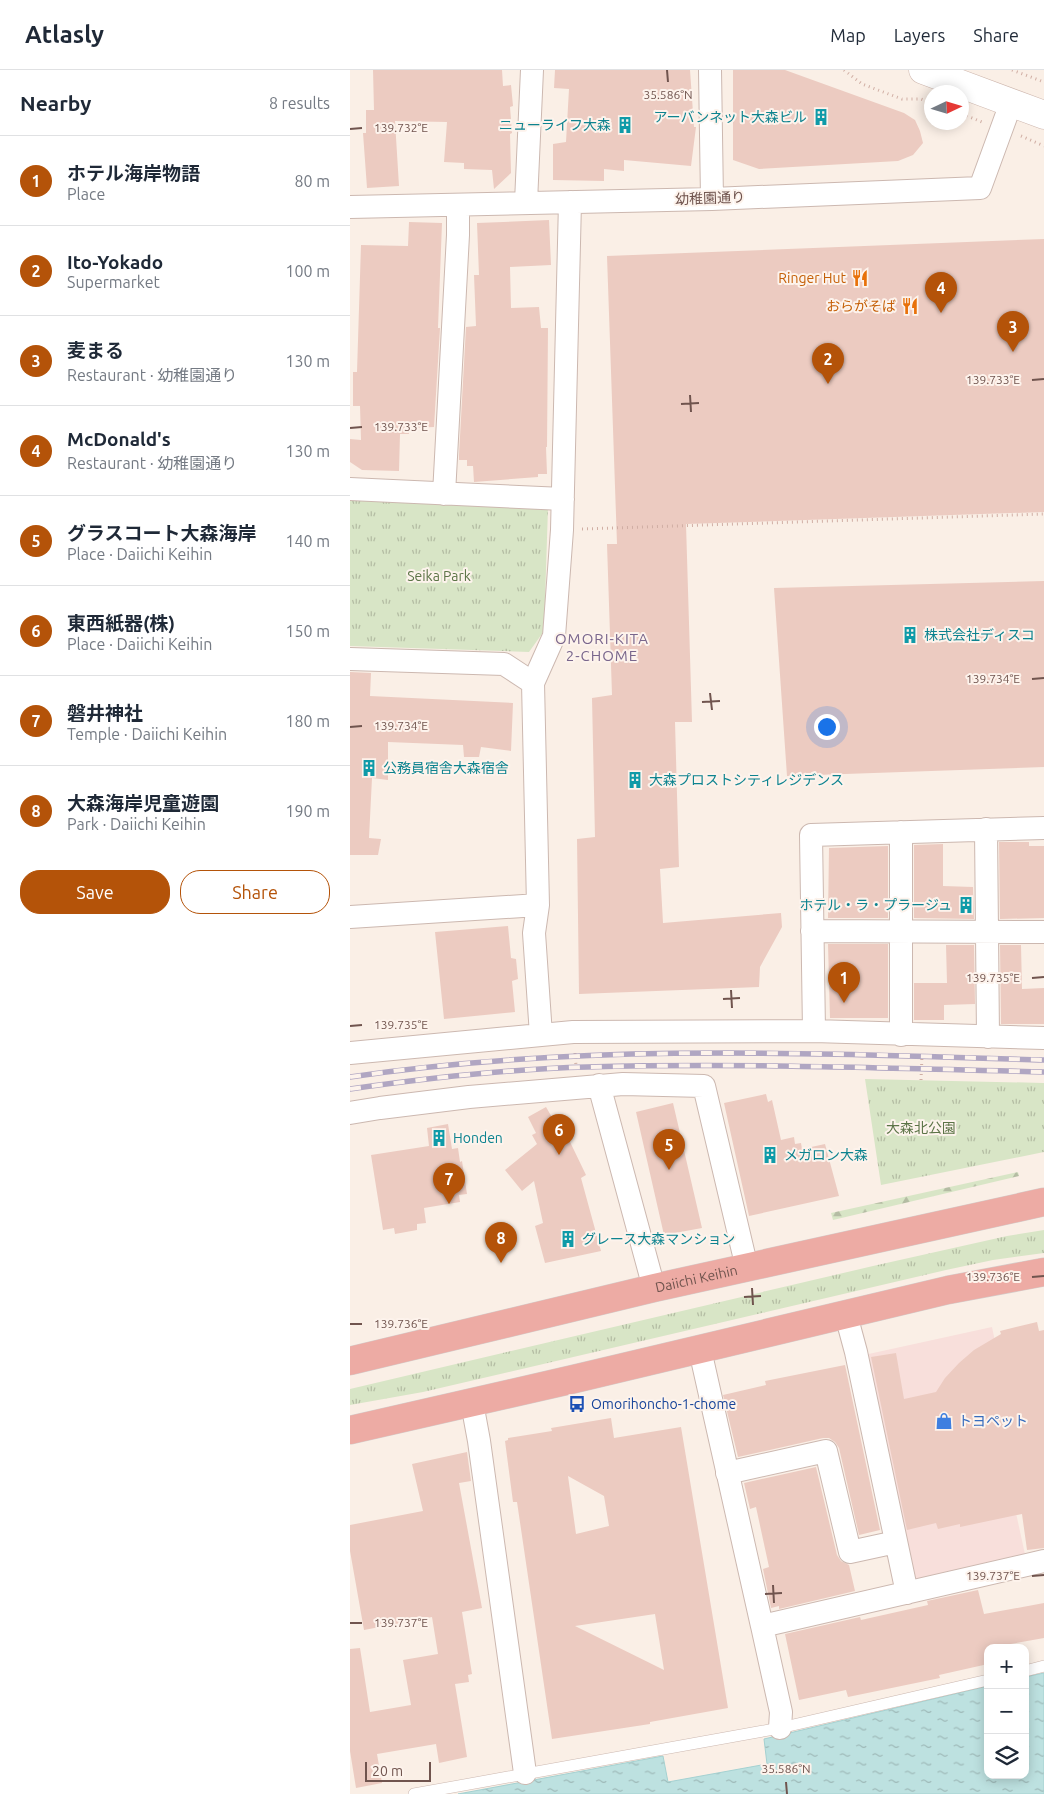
<!DOCTYPE html>
<meta charset="utf-8">
<style>
body{margin:0;font-family:Ubuntu,"Noto Sans JP",sans-serif;background:#f2f2f3;color:#1f2937}
.controls{position:absolute;right:15px;bottom:15px;display:grid;overflow:hidden;border-radius:10px;box-shadow:0 2px 12px #0003}
.controls button{width:45px;height:45px;display:grid;place-items:center;padding:0;border:0;border-bottom:1px solid #e0e1e3;background:#fff;color:#1f2937;font:25px sans-serif}
.compass{position:absolute;left:574px;top:15px;width:45px;height:45px;border-radius:50%;background:#fff;box-shadow:0 2px 12px #0003;rotate:86deg}
.scale{position:absolute;left:15px;bottom:12px;width:66px;box-sizing:border-box;padding-left:5px;border:2px solid #70544e;border-top:0;font-size:14px;line-height:18px;white-space:nowrap;color:#70544e;-webkit-text-stroke:4px #fdf3ec;paint-order:stroke}
.you{position:absolute;left:476px;top:656px;width:18px;height:18px;margin:-12px;border:4px solid #fff;border-radius:50%;background:#1a73e8;box-shadow:0 0 0 8px #1a73e833}
.badge{display:grid;place-items:center;width:32px;height:32px;border-radius:50%;background:#b45309;color:#fff;font-size:16px;font-weight:700}
.pin{position:absolute;translate:-50% -41px;filter:drop-shadow(0 1px 2px #0008)}
.pin::after{content:'';position:absolute;top:26px;width:18px;height:15px;background:inherit;clip-path:polygon(0 0,100% 0,50% 100%)}
.list{margin:0;padding:0;list-style:none}
h2{display:flex;justify-content:space-between;align-items:center;height:65px;margin:0;padding:0 20px;font-size:21px}
h2 small{font-size:16px;font-weight:400;color:#747a83}
.list li{display:grid;grid-template-columns:32px 1fr auto;gap:15px;align-items:center;box-sizing:border-box;height:90px;padding:0 20px;border-top:1px solid #e0e1e3}
.list b{display:block;font-size:19px;white-space:nowrap}
.list p{margin:0;font-size:16px;white-space:nowrap;color:#747a83}
.list em{font-size:16px;font-style:normal;color:#747a83}
.actions{display:flex;gap:10px;padding:15px 20px}
.actions a{flex:1;padding:11px 0;border:1px solid #b45309;border-radius:20px;text-align:center;font-size:18px;color:#b45309}
.actions .main{background:#b45309;color:#fff}
.icon{flex:none;width:28px;height:28px;fill:none;stroke:currentColor;stroke-width:2;stroke-linecap:round;stroke-linejoin:round}
.map{position:relative;flex:none;width:694px;height:1724px;overflow:hidden}
header{display:flex;align-items:center;gap:30px;box-sizing:border-box;height:70px;padding:0 25px;background:#fff;border-bottom:1px solid #e0e1e3}
header strong{font-size:24px}
nav{display:flex;gap:28px;margin-inline-start:auto;font-size:18px}
main{display:flex}
aside{flex:1;background:#fff}
.map>svg:first-child{display:block}
.commercial{fill:#f8dfdb}
.grass{fill:url(#grass-tufts)}
.forest{fill:url(#forest-firs)}
.water{fill:url(#water-ripples);stroke:#a4d1d1}
.building{fill:#eccbc1;fill-rule:evenodd}
.lines{fill:none;stroke-linecap:round;stroke-linejoin:round}
.lane-casing{stroke:#ccb8b0;stroke-width:12}
.street-casing{stroke:#ccb8b0;stroke-width:24}
.secondary-casing{stroke:#ceb7ae;stroke-width:29}
.highway-casing{stroke:#d4ccca;stroke-width:29}
.path{stroke:#d0aea4;stroke-width:3;stroke-dasharray:1 4;stroke-linecap:butt}
.lane{stroke:#fff;stroke-width:11}
.street{stroke:#fff;stroke-width:22}
.secondary{stroke:#fff;stroke-width:28}
.highway{stroke:#edaba4;stroke-width:28}
.rail-casing{stroke:#b0a6c2;stroke-width:5.5}
.rail{stroke:#fdf3ec;stroke-width:4;stroke-dasharray:11;stroke-linecap:butt}
.ticks{fill:none;stroke:#70544e;stroke-width:2}
.labels{text-anchor:middle;dominant-baseline:central;stroke-width:4;stroke-linejoin:round;paint-order:stroke}
.culture-label{font-size:14px;fill:#0d838f;stroke:#fdf3ec;text-anchor:start}
.street-label{font-size:14px;fill:#70544e;stroke:#fdf3ec}
.food-label{font-size:14px;fill:#c56008;stroke:#fdf3ec;text-anchor:end}
.park-label{font-size:14px;fill:#5c7447;stroke:#fdf3ec}
.transit-label{font-size:14px;fill:#164399;stroke:#fdf3ec;text-anchor:start}
.shop-label{font-size:14px;fill:#366cbe;stroke:#fdf3ec;text-anchor:start}
.neighbourhood-label{font-size:15px;letter-spacing:1px;fill:#79668c;stroke:#fdf3ec}
.ticks-label{font-size:12px;text-anchor:middle;fill:#70544e;stroke:#fdf3ec;stroke-width:4;stroke-linejoin:round;paint-order:stroke}
</style>
<header>
<strong>Atlasly</strong>
<nav><a>Map</a><a>Layers</a><a>Share</a></nav>
</header>
<main>
<aside>
<h2>Nearby<small>8 results</small></h2>
<ul class="list">
<li><span class="badge">1</span><div><b>ホテル海岸物語</b><p>Place</p></div><em>80 m</em></li>
<li><span class="badge">2</span><div><b>Ito-Yokado</b><p>Supermarket</p></div><em>100 m</em></li>
<li><span class="badge">3</span><div><b>麦まる</b><p>Restaurant · 幼稚園通り</p></div><em>130 m</em></li>
<li><span class="badge">4</span><div><b>McDonald's</b><p>Restaurant · 幼稚園通り</p></div><em>130 m</em></li>
<li><span class="badge">5</span><div><b>グラスコート大森海岸</b><p>Place · Daiichi Keihin</p></div><em>140 m</em></li>
<li><span class="badge">6</span><div><b>東西紙器(株)</b><p>Place · Daiichi Keihin</p></div><em>150 m</em></li>
<li><span class="badge">7</span><div><b>磐井神社</b><p>Temple · Daiichi Keihin</p></div><em>180 m</em></li>
<li><span class="badge">8</span><div><b>大森海岸児童遊園</b><p>Park · Daiichi Keihin</p></div><em>190 m</em></li>
</ul>
<div class="actions"><a class="main">Save</a><a>Share</a></div>
</aside>
<div class="map">
<svg width="694" height="1724" viewBox="0 0 694 1724">
<defs>
<pattern id="grass-tufts" width="24" height="20" patternUnits="userSpaceOnUse" patternTransform="scale(1.25)"><rect width="24" height="20" fill="#d8e5c6"/><path d="M3 7l-1-3M5 7V3M7 7l1-3M15 17l-1-3M17 17v-4M19 17l1-3" fill="none" stroke="#b4bca3"/></pattern>
<pattern id="forest-firs" width="22" height="20" patternUnits="userSpaceOnUse" patternTransform="scale(1.25)"><rect width="22" height="20" fill="#d8e5c6"/><path d="M5 1l3.5 6h-7zM16 11l3.5 6h-7z" fill="#b4bca3"/></pattern>
<pattern id="water-ripples" width="26" height="14" patternUnits="userSpaceOnUse" patternTransform="scale(1.25)"><rect width="26" height="14" fill="#bde1e0"/><path d="M2 4q2-2 4 0t4 0M15 11q2-2 4 0t4 0" fill="none" stroke="#9eb9b8"/></pattern>
</defs>
<rect width="100%" height="100%" fill="#faefe6"/>
<path class="commercial" d="M642,1257L675,1417L661,1420L676,1489L562,1513L514,1285Z"/>
<path class="grass" d="M0,428L198,438L194,561L179,582L0,576Z
M515,1009L694,1013V1082L531,1115Z
M694,1160V1183L643,1190L596,1200L73,1322L0,1335V1319L523,1196L657,1166Z"/>
<path class="forest" d="M668,1102L669,1106L483,1150L481,1143Z"/>
<path class="water" d="M694,1603V1724H108L313,1686L318,1712L417,1694L414,1669L638,1616V1705H675V1607Z"/>
<path class="building" d="M23,0H152L153,16L161,15L163,36L160,37L162,63L160,64L161,103L144,119L142,100L114,99V93L94,92L97,52L45,51L49,116L17,118L13,63H16V40H24Z
M205,0H340L344,57H346L341,96L274,90V101L254,99V111L203,110V74L216,72L219,19L204,18Z
M383,0H435L554,43L565,50L570,61L573,73L563,85L548,91L409,99L383,90Z
M199,150L201,195L160,197L161,238L189,237L191,258H198L197,377H196L197,404H188V407L124,412L123,396H117V390H109V385L116,257L126,256L124,205H129L127,153Z
M59,152L92,153L88,258H90L84,357L58,358L59,364H50L49,401L12,400L0,392V369L11,370L10,336H3V302H7L11,175L58,176Z
M694,169V442L336,454L342,652H325L329,797L310,799L313,853L431,843L432,857L410,897L409,917L229,924L227,769L245,767L242,628L262,625L257,474H267L257,186Z
M694,511V697L437,706L424,518Z
M0,602L21,603L20,626L163,633L161,681L131,677L129,687H114L113,675L38,672V710L22,708L19,768L31,769L28,785H0Z
M649,772H679V776H694V848L650,849Z
M593,774V816L623,817L624,849L564,848V775Z
M538,776V848H478L479,778Z
M158,856L161,888L166,889L168,909L162,911L165,942L94,949L85,862Z
M478,874H538V948H480Z
M596,875H624L625,934L594,935V950H564V913H597Z
M650,875H671L672,919L694,918V954H651Z
M416,1024L418,1032L422,1030L431,1070L444,1067L445,1074L451,1073L452,1079L475,1074L489,1126L399,1146L374,1033Z
M323,1033L352,1158L314,1165L286,1042Z
M196,1037L203,1049L208,1047L236,1105L231,1108L251,1181L195,1193L185,1156L193,1153L184,1111L172,1121L155,1100L187,1074L182,1065L186,1063L178,1047Z
M98,1054L102,1079L108,1078L110,1092L112,1091L117,1124L109,1125L110,1132L74,1138L76,1153L67,1154V1160L45,1164L44,1158L33,1160L21,1085L79,1076L77,1058Z
M687,1252L689,1261L694,1260V1478L677,1480L672,1444L610,1457V1454L588,1459L586,1453L557,1460L521,1287L546,1283L554,1329L586,1322L595,1308L609,1293L624,1280L651,1264L650,1261Z
M495,1295L530,1460L509,1465L489,1378L485,1372L479,1368H473L388,1387L373,1325L416,1315L415,1311Z
M261,1348L264,1368L331,1357L378,1638L300,1652V1654L202,1669L167,1432H163L155,1371L158,1370V1368L202,1361L201,1358ZM218,1406L254,1426L259,1456L226,1464ZM305,1544L314,1600L225,1556Z
M117,1382L121,1411L109,1413L132,1538L112,1542L122,1604L118,1605L119,1612L105,1614L117,1687L89,1693L86,1674L27,1684L32,1713L6,1718L0,1681V1579L10,1578L20,1642L61,1635L53,1590L88,1584L82,1547L14,1560L0,1481V1455L73,1441L62,1394Z
M466,1397L487,1485L491,1491L499,1495L505,1521L429,1539V1536L421,1538L413,1499L419,1497L406,1437L400,1439L394,1413Z
M628,1520L634,1544L694,1533V1568L638,1578V1594L589,1605L590,1608L498,1627L496,1620L449,1630L435,1564L510,1547L511,1550L578,1535L577,1531Z"/>
<g class="lines">
<g class="lane-casing">
<path id="lane" d="M675,1601L694,1596
M64,1724L430,1658L638,1610"/>
</g>
<g class="street-casing">
<path id="street" d="M360,0L362,129
M176,132L182,0
M220,132L212,460L204,566L183,613L188,835L184,863L191,965L223,962L464,961L694,968
M0,137L362,129L630,118L661,33
M0,419L213,429
M94,424L108,165V135
M0,589L154,594L183,613
M636,759L638,967
M0,847L188,835
M462,861L694,862
M464,961L461,765L694,758
M551,965V762
M0,983L191,965
M249,1015L304,1218
M0,1043L30,1038L119,1027L273,1014L354,1016L397,1198
M496,1245L506,1282L557,1523
M350,1280L412,1556L694,1491
M122,1333L129,1371L175,1703
M377,1403L476,1381L500,1482L546,1472
M412,1556L431,1642L430,1658"/>
</g>
<g class="secondary-casing">
<path id="secondary" d="M573,0L694,45"/>
</g>
<g class="highway-casing">
<g id="highway">
<path id="s1" d="M0,1291L304,1218L694,1132"/>
<path d="M0,1360L224,1309L598,1220L694,1202"/>
</g>
</g>
<path class="path" d="M494,0L512,14L552,29H571L582,33
M662,0L694,12
M612,44L632,52
M671,66L694,76
M232,459L694,444
M225,983L226,996
M571,1010L572,986"/>
<use href="#lane" class="lane"/>
<use href="#street" class="street"/>
<use href="#secondary" class="secondary"/>
<use href="#highway" class="highway"/>
<g class="rail-casing">
<path id="rail" d="M0,1007C230,973 463,983 694,990
M0,1019C78,1008 158,999 237,997C389,993 542,998 694,1002"/>
</g>
<use href="#rail" class="rail"/>
</g>
<path class="ticks" d="M317,0L318,12M0,59L12,58M682,310L694,309M340,325L341,342M331,334L349,333M0,358L12,357M682,609L694,608M360,623L362,640M352,632L370,631M0,657L12,656M682,908L694,907M381,920L382,938M373,929L390,928M0,956L12,955M682,1207L694,1206M402,1218L403,1235M394,1227L411,1226M0,1254H12M682,1506L694,1505M423,1515L424,1533M415,1524L432,1523M0,1553H12M436,1712L437,1724"/>
<defs>
<g id="building-bare" transform="scale(1.35)"><path d="M-4-6H4V6H1V3H-1V6H-4ZM-2.5-4.3h1.7v1.8h-1.7ZM.8-4.3h1.7v1.8H.8ZM-2.5-1h1.7V.8h-1.7ZM.8-1h1.7V.8H.8Z" fill="#0f9aa8" stroke="#fdf3ec" stroke-width="2.5" paint-order="stroke"/></g>
<g id="restaurant-bare" transform="scale(1.35)"><path d="M-5-6h1v4h1v-4h1v4h1v-4h1v5L-1.5 .5V6h-2V.5L-5-1ZM5-6V6H3V1.5H1.5Q1.5-4 5-6Z" fill="#e8710a" stroke="#fdf3ec" stroke-width="2.5" paint-order="stroke"/></g>
<g id="bus-bare" transform="scale(1.35)"><path d="M-5-6H5V4H4V6H2V4H-2V6H-4V4H-5ZM-3.5-4V0h7V-4ZM-3.5 1.2v1.5H-2V1.2ZM2 1.2v1.5H3.5V1.2Z" fill="#1a4fb4" stroke="#fdf3ec" stroke-width="2.5" paint-order="stroke"/></g>
<g id="shop-bare" transform="scale(1.35)"><path d="M-5-2.5h2.3a2.7 3.5 0 0 1 5.4 0H5L5.5 6h-11ZM-1.5-2.5h3a1.5 2.3 0 0 0-3 0Z" fill="#3f7fe0" stroke="#fdf3ec" stroke-width="2.5" paint-order="stroke"/></g>
</defs>
<g fill-rule="evenodd">
<use href="#building-bare" x="471" y="47"/>
<use href="#building-bare" x="275" y="55"/>
<use href="#restaurant-bare" x="510" y="208"/>
<use href="#restaurant-bare" x="560" y="236"/>
<use href="#building-bare" x="560" y="565"/>
<use href="#building-bare" x="19" y="698"/>
<use href="#building-bare" x="285" y="710"/>
<use href="#building-bare" x="616" y="835"/>
<use href="#building-bare" x="89" y="1068"/>
<use href="#building-bare" x="420" y="1085"/>
<use href="#building-bare" x="218" y="1169"/>
<use href="#bus-bare" x="227" y="1334"/>
<use href="#shop-bare" x="594" y="1351"/>
</g>
<g class="labels">
<g class="culture-label">
<text x="457" y="47" text-anchor="end">アーバンネット大森ビル</text>
<text x="261" y="55" text-anchor="end">ニューライフ大森</text>
<text x="574" y="565">株式会社ディスコ</text>
<text x="33" y="698">公務員宿舎大森宿舎</text>
<text x="299" y="710">大森プロストシティレジデンス</text>
<text x="602" y="835" text-anchor="end">ホテル・ラ・プラージュ</text>
<text x="103" y="1068">Honden</text>
<text x="434" y="1085">メガロン大森</text>
<text x="232" y="1169">グレース大森マンション</text>
</g>
<g class="street-label">
<text transform="translate(360 128) rotate(-2)">幼稚園通り</text>
<text stroke="none"><textPath href="#s1" startOffset="356">Daiichi Keihin</textPath></text>
</g>
<g class="food-label">
<text x="496" y="208">Ringer Hut</text>
<text x="546" y="236">おらがそば</text>
</g>
<g class="park-label">
<text x="89" y="506">Seika Park</text>
<text x="571" y="1058">大森北公園</text>
</g>
<g class="transit-label">
<text x="241" y="1334">Omorihoncho-1-chome</text>
</g>
<g class="shop-label">
<text x="608" y="1351">トヨペット</text>
</g>
<g class="neighbourhood-label">
<text x="252" y="568">OMORI-KITA<tspan x="252" dy="17">2-CHOME</tspan></text>
</g>
</g>
<g class="ticks-label">
<text x="318" y="29">35.586°N</text>
<text x="51" y="62">139.732°E</text>
<text x="643" y="314">139.733°E</text>
<text x="51" y="361">139.733°E</text>
<text x="643" y="613">139.734°E</text>
<text x="51" y="660">139.734°E</text>
<text x="643" y="912">139.735°E</text>
<text x="51" y="959">139.735°E</text>
<text x="643" y="1211">139.736°E</text>
<text x="51" y="1258">139.736°E</text>
<text x="643" y="1510">139.737°E</text>
<text x="51" y="1557">139.737°E</text>
<text x="436" y="1703">35.586°N</text>
</g>
</svg>
<div class="controls">
<button>+</button>
<button>−</button>
<button><svg class="icon" aria-label="layers" viewBox="0 0 24 24"><path d="M12 4l9 5-9 5-9-5zM3 14l9 5 9-5"/></svg></button>
</div>
<svg class="compass" viewBox="-18 -18 36 36"><path d="M0-13l5 13h-10z" fill="#e53935"/><path d="M0 13l5-13h-10z" fill="#747a83"/></svg>
<div class="scale">20 m</div>
<div class="you"></div>
<div class="pin badge" style="left:494px;top:933px">1</div>
<div class="pin badge" style="left:478px;top:314px">2</div>
<div class="pin badge" style="left:663px;top:282px">3</div>
<div class="pin badge" style="left:591px;top:243px">4</div>
<div class="pin badge" style="left:319px;top:1100px">5</div>
<div class="pin badge" style="left:209px;top:1085px">6</div>
<div class="pin badge" style="left:99px;top:1134px">7</div>
<div class="pin badge" style="left:151px;top:1193px">8</div>
</div>
</main>
